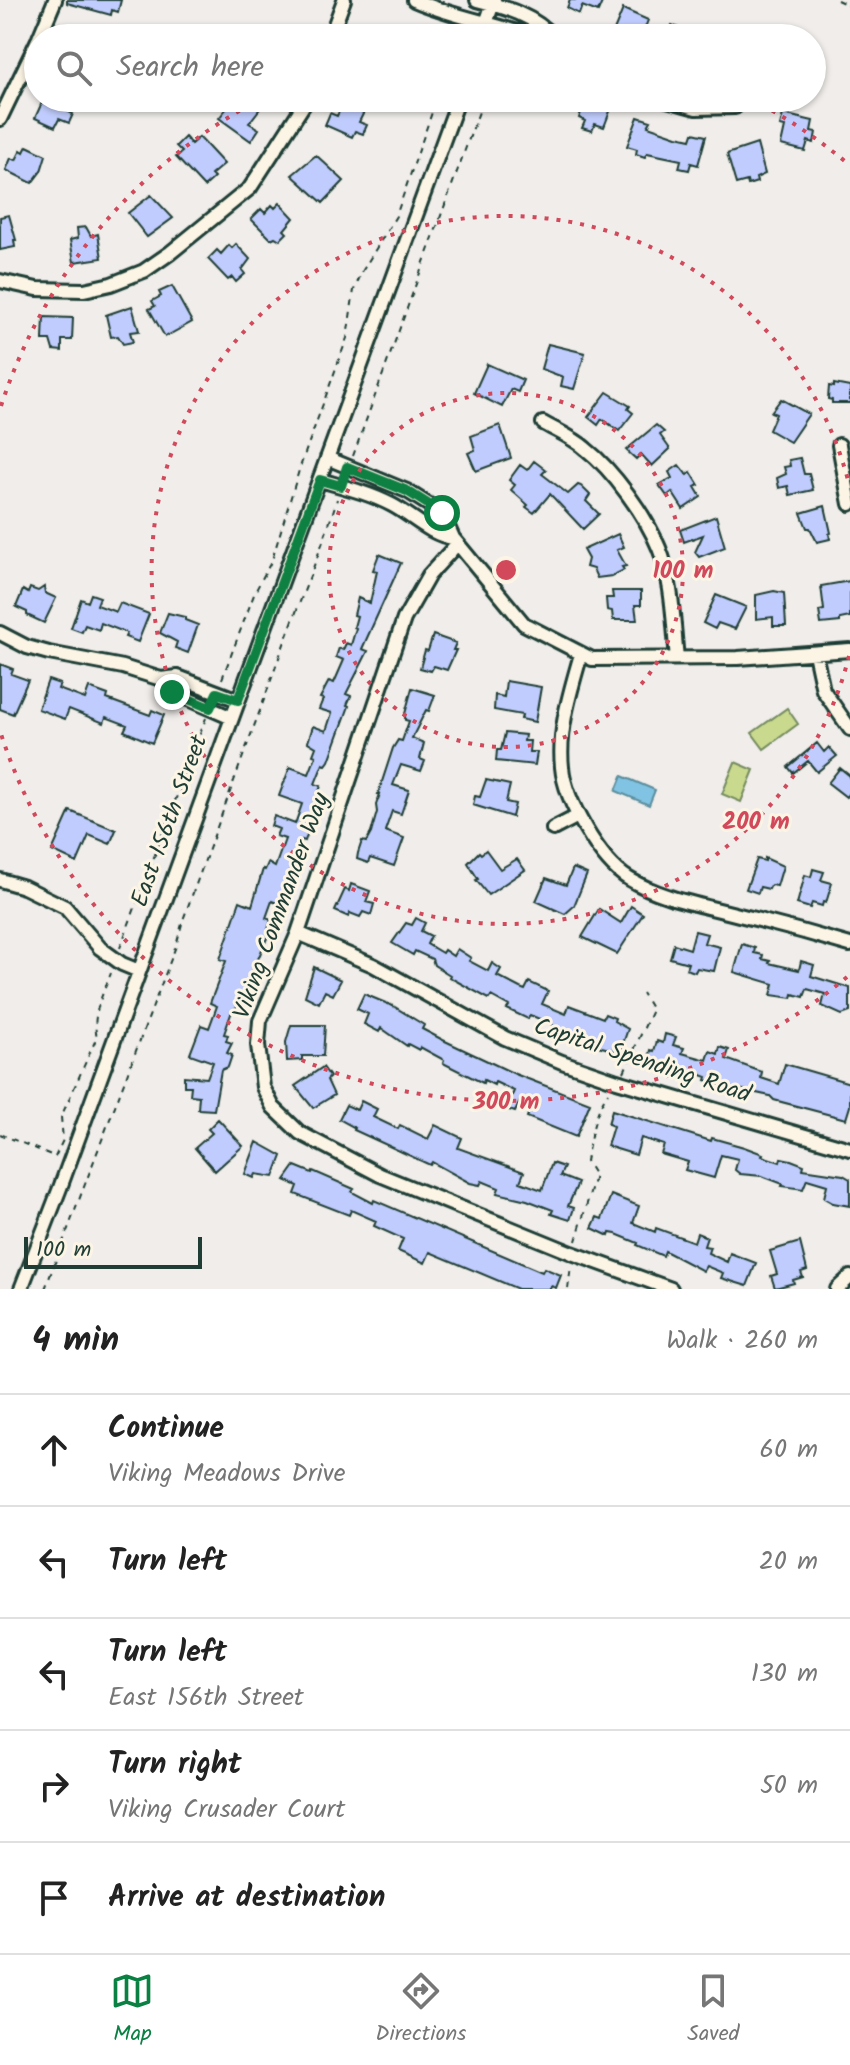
<!DOCTYPE html>
<meta charset="utf-8">
<style>
body{margin:0;font-family:Kalam,sans-serif;background:#f6f6f6;color:#222}
.scale{position:absolute;left:24px;bottom:20px;width:178px;box-sizing:border-box;padding-left:8px;border:4px solid #1f3d34;border-top:0;font-size:22px;line-height:28px;white-space:nowrap;color:#1f3d34;-webkit-text-stroke:6px #fcf5e5;paint-order:stroke}
.stop{position:absolute;width:24px;height:24px;margin:-18px;border:6px solid #0b8043;border-radius:50%;background:#fff}
.stop.end{background:#0b8043;border-color:#fff;box-shadow:0 2px 8px #0008}
.list{margin:0;padding:0;list-style:none}
h2{display:flex;justify-content:space-between;align-items:center;height:104px;margin:0;padding:0 32px;font-size:34px}
h2 small{font-size:26px;font-weight:400;color:#767676}
.list li{display:grid;grid-template-columns:52px 1fr auto;gap:24px;align-items:center;box-sizing:border-box;height:112px;padding:0 32px;border-top:2px solid #e0e0e0}
.list b{display:block;font-size:30px;white-space:nowrap}
.list p{margin:0;font-size:26px;white-space:nowrap;color:#767676}
.list em{font-size:26px;font-style:normal;color:#767676}
.icon{flex:none;width:44px;height:44px;fill:none;stroke:currentColor;stroke-width:2;stroke-linecap:round;stroke-linejoin:round}
.map{position:relative;flex:none;width:850px;height:1289px;overflow:hidden}
.search{position:absolute;background:#fff;box-shadow:0 2px 6px #0004;left:24px;right:24px;top:24px;height:88px;display:flex;align-items:center;gap:20px;box-sizing:border-box;padding:0 28px;border-radius:44px;color:#767676;font-size:30px}
.sheet{height:664px;background:#fff}
nav{display:flex;justify-content:space-around;align-items:center;box-sizing:border-box;height:112px;border-top:2px solid #e0e0e0;background:#fff;font-size:22px;color:#767676}
nav a{display:grid;justify-items:center;gap:4px}
nav .on{color:#0b8043}
.map>svg:first-child{display:block}
.green{fill:#c9d98d;stroke:#748b60;stroke-width:2}
.water{fill:#81c3e2;stroke:#5a8d9c;stroke-width:2}
.building{fill:#c0ccfd;stroke:#1f3d34;stroke-width:2}
.lines{fill:none;stroke-linecap:round;stroke-linejoin:round}
.minor-casing{stroke:#1f3d34;stroke-width:18}
.path{stroke:#1f3d34;stroke-width:2;stroke-dasharray:6 6;stroke-linecap:butt}
.minor{stroke:#fcf5e5;stroke-width:12}
.route{stroke:#0b8043;stroke-width:10}
.ring{fill:none;stroke:#d1495b;stroke-width:4;stroke-dasharray:4 8}
.labels{text-anchor:middle;dominant-baseline:central;stroke-width:6;stroke-linejoin:round;paint-order:stroke}
.street-label{font-size:24px;fill:#1f3d34;stroke:#fcf5e5}
.centre{fill:#d1495b;stroke:#fcf5e5;stroke-width:4}
.ring-label{font-size:24px;text-anchor:middle;font-weight:bold;fill:#d1495b;stroke:#fcf5e5;stroke-width:6;stroke-linejoin:round;paint-order:stroke}
</style>
<div class="map">
<svg width="850" height="1289" viewBox="0 0 850 1289">
<rect width="100%" height="100%" fill="#f0edea"/>
<filter id="ink" filterUnits="userSpaceOnUse"><feTurbulence type="fractalNoise" baseFrequency=".0125" numOctaves="2"/><feDisplacementMap in="SourceGraphic" scale="16" xChannelSelector="R" yChannelSelector="G"/><feConvolveMatrix kernelMatrix="1 2 1 2 8 2 1 2 1" color-interpolation-filters="sRGB"/></filter>
<g filter="url(#ink)">
<path class="green" d="M787,708L798,724L764,749L752,733Z
M735,762L754,770L741,802L722,794Z"/>
<path class="water" d="M622,776L655,790L649,805L616,791Z"/>
<path class="building" d="M67,0H121L118,12L112,10L111,15L67,3Z
M570,0H603L598,12L582,6L579,14L567,8Z
M623,9L648,20L641,38L626,35L624,38H611Z
M672,25L700,38H666Z
M44,98H60L68,102L65,110L73,114L69,123L59,119L55,127L35,118Z
M235,98H251L262,106L249,123L259,129L251,141L219,118Z
M586,98H600L599,101L612,106L604,127L595,124L592,131L582,128L585,121L579,118Z
M343,103L364,112L359,122L367,125L363,134L355,131L352,137L325,125L330,113L337,116Z
M783,114L813,121L811,131L816,132L814,143L808,141L805,151L781,145L785,127L780,126Z
M638,117L651,121L648,126L677,136L691,139L693,133L706,136L698,165L691,163L689,170L679,168L681,160L647,153L645,157L636,154L637,149L627,146Z
M185,137L191,144L199,137L224,164L211,175L214,178L204,187L176,157L182,152L176,146Z
M757,144L765,174L756,178L757,182L748,185L747,181L736,184L727,154Z
M27,146L46,155L41,171L32,183L6,170L11,158L16,160L21,150L24,152Z
M316,155L344,181L323,203L292,175Z
M151,195L173,218L147,237L128,213Z
M280,203L294,218L284,230L287,233L280,240L275,237L271,239L251,219L261,209L265,213L272,205L275,208Z
M9,215L16,240H14L15,247L0,250V217Z
M86,227L91,236L98,234L102,258L74,262L70,240L78,238L77,228Z
M236,244L250,259L242,270L245,274L236,282L232,277L228,280L208,259L217,250L221,254L229,245L232,248Z
M172,286L192,322L165,337L149,309L155,306L152,301L161,296L159,292Z
M132,306L139,331L130,332L133,342L123,344L118,336L111,337L106,315Z
M44,317L73,318L72,340H62V351L53,350L50,340H43Z
M548,344L585,353L574,389L561,386L563,377L541,369Z
M487,364L523,380L518,392L511,389L502,407L474,393Z
M834,384L850,387V403H832V400L828,399L829,386L834,387Z
M607,392L630,406L628,409L633,413L619,431L602,419L598,425L588,417Z
M781,399L809,414L790,442L769,430L776,414L771,412Z
M500,425L511,458L476,471L468,453L475,450L471,436Z
M656,425L664,432L660,435L670,449L652,466L641,454L636,459L626,450Z
M800,458L804,474H809L813,490L790,495L788,486L779,488L777,478L786,474L784,467L790,466L789,460Z
M534,461L546,470L542,474L568,494L578,485L581,486L590,495L586,501L599,514L583,529L550,494L534,513L526,507L528,505L511,490L515,485L509,480L520,465L527,470Z
M679,465L687,475L691,472L699,485L695,487L701,497L683,509L672,492L667,496L659,485L672,478L669,472Z
M825,506L831,533L829,534L830,539L817,542L810,528H807L801,513Z
M716,516L725,547L699,557L695,552L703,535L684,542L680,530Z
M618,534L624,547L617,550L626,566L622,567L624,570L612,576L597,578L593,569L586,567L588,559L583,550Z
M379,554L401,563L362,649L368,651L364,659L346,694L351,696L347,705L349,706L329,761L326,765L323,764L315,784L321,786L317,796L320,797L306,828L309,829L305,841L302,840L297,851L284,887L287,888L280,904L272,901L266,918L271,920L268,930L270,931L238,1006L232,1011L224,1034L228,1035L226,1041L232,1043L227,1053L232,1055L228,1067L221,1070L214,1110L198,1109L199,1096L190,1095L191,1086H184V1076L207,1078L213,1062L190,1054L201,1025L209,1028L217,1006L210,1003L226,961L220,959L240,901L252,906L263,869L265,870L268,863L275,867L285,839L276,836L279,829L271,826L274,816L295,824L302,804L279,796L290,767L309,774L316,756L313,755L316,747L308,742L313,726L326,731L332,713L319,709L323,699L320,698L329,681L334,683L344,660L336,657L339,648L343,650L346,643L351,645L356,628L354,627L357,616L354,615L358,598L370,603L377,571L373,570Z
M850,581V617L840,619V622L821,624L819,611L824,610L821,586Z
M44,587L45,593L56,598L44,623L27,615V612L16,607L23,590L28,593L30,588L38,591Z
M612,591H641V605H635L637,620H613L612,611L607,610L606,598H613Z
M774,591L784,593L786,626H773V617L756,619V595Z
M91,594L100,597L97,605L116,612L120,603L149,614L138,642L125,637L127,633L101,623L99,630L85,625L82,632L71,628L81,599L88,602Z
M716,595L746,607L735,629L718,623L715,629L703,623Z
M168,613L185,617V620L198,625L188,653L175,648L177,642L160,633Z
M433,635L456,643L453,650H456L447,670L434,666L431,671L420,668L425,650L428,651Z
M0,664L13,669L11,674L28,680L13,714L0,709Z
M48,680L60,684L58,689L85,699L89,688L108,695L107,699L150,715L152,710L164,715L152,743L124,731L127,725L106,717L104,723L69,709L65,719L38,709Z
M506,681L541,687L535,722L521,719L522,715L494,710L495,695L504,697Z
M412,688L435,695L429,711L426,710L412,738L424,743L420,759L425,761L421,771L401,765L393,785L409,790L401,814L392,811L385,831L404,838L394,866L370,858L368,863L357,859L358,853L362,841L366,842L371,833L377,812L376,805L380,794H378L393,748L398,740L402,741L409,721L405,720V714Z
M505,733L525,735L524,741H530L529,752H537L535,765L496,761L497,750H501Z
M817,743L824,752L829,747L837,756L817,772L808,761L793,773L788,767Z
M840,768L850,776V791L846,797L828,783Z
M486,780L510,785L506,802L515,804L512,817L473,805L475,796L480,797Z
M70,811L116,830L110,844L89,835L77,863L52,851Z
M486,850L500,869L517,859L525,870L488,895L476,880L478,879L468,863L479,852L481,854Z
M765,858L783,866L777,886L771,885L769,889L760,887L758,893L746,889L757,859L765,861Z
M573,868L587,874L574,906L565,914L536,901L546,878L566,885Z
M813,869L824,872L821,880L832,883L826,903L823,902L822,906L812,903L810,908L797,904L805,875L811,877Z
M351,884L370,891L366,902L374,904L371,915L363,912L360,917L350,913L349,917L335,911L345,889L349,891Z
M631,906L643,914L617,954L582,937L599,909L621,923Z
M416,918L425,923L421,931L431,936L427,944L442,953L444,950L453,956L457,949L471,958L469,961L488,971L492,963L501,969L497,976L520,988L525,990L529,982L548,991L542,1004L566,1014L569,1005L603,1018L605,1014L615,1018L614,1021L628,1029L620,1052L576,1040L549,1023L530,1015L528,1019L507,1009L509,1006L491,996L489,999L449,977L450,975L434,965L432,959L415,951L413,955L392,943L406,923L412,925Z
M695,931L707,934L704,943L720,947L714,971L697,968L695,972L686,969L688,963L670,958L674,944L690,949Z
M742,944L755,948L754,953L763,955L762,959L770,961L769,963L799,970L801,961L814,965L811,976L850,988V1012L842,1015L822,1006L825,994L807,989L804,997L793,994L792,998L771,995L774,984L734,972Z
M314,967L341,980L333,995L325,991L319,1003L305,996Z
M364,994L393,1006L424,1025L422,1029L443,1040L515,1074L590,1103L576,1137L527,1117L533,1102L522,1097L515,1112L506,1109L514,1091L495,1082L494,1085L484,1080L483,1083L443,1063L444,1060L420,1047L419,1050L408,1044L407,1046L381,1028L379,1032L364,1024L368,1014L357,1009Z
M291,1025H325L323,1056H302V1060L287,1061L286,1042Z
M665,1034L676,1037L673,1045L684,1048L682,1053L707,1060L710,1051L718,1054L720,1047L729,1050L726,1059L762,1072L761,1078L779,1084L785,1064L850,1083V1106L846,1119L774,1100L770,1096L724,1086L706,1080L707,1077L696,1073L678,1068L677,1072L648,1063L651,1050L654,1051L657,1041L663,1043Z
M323,1067L330,1077L327,1080L334,1095L313,1108L295,1086Z
M361,1101L377,1109L373,1117L398,1129L400,1125L428,1139L435,1125L462,1138L458,1148L524,1172L520,1182L542,1190L552,1163L564,1167L560,1176L578,1183L568,1206L574,1208L570,1220L551,1214L553,1210L527,1200L497,1193L499,1188L482,1181L480,1185L470,1183L432,1162L430,1165L354,1130L355,1128L339,1119L346,1105L357,1110Z
M612,1110L711,1141L712,1138L744,1147L763,1154L762,1156L780,1162L781,1158L791,1160L804,1165L803,1169L843,1175L850,1179V1206L833,1203L824,1198L827,1185L807,1179L803,1189L782,1186L783,1184L762,1176L740,1174L735,1170L738,1159L721,1155L714,1178L685,1170L688,1162L661,1154L664,1145L641,1138L636,1155L607,1146L613,1126L608,1124Z
M218,1119L243,1146L215,1171L195,1148L212,1133L208,1129Z
M257,1142L282,1156L274,1177L256,1174L254,1178L245,1174Z
M295,1166L312,1173L313,1171L354,1189L352,1192L373,1203L374,1200L542,1272L544,1268L561,1275L556,1288L551,1286L550,1289H518L430,1252L425,1263L398,1251L403,1239L374,1226L376,1221L351,1210L349,1215L295,1194L298,1186L285,1180Z
M611,1195L639,1206L633,1223L655,1232L656,1228L694,1242L697,1233L707,1237L704,1246L710,1247L708,1253L727,1262L730,1253L756,1263L747,1286L721,1278L723,1273L706,1266L703,1271L665,1251L663,1256L637,1245L638,1243L616,1234L610,1233L609,1236L592,1228L597,1217L602,1219Z
M800,1242L807,1270L801,1272L803,1277L793,1280L794,1283L775,1288L771,1276L777,1274L770,1251Z"/>
<g class="lines">
<g class="minor-casing">
<path id="minor" d="M414,0C453,17 495,23 534,38
M477,0C505,7 535,16 554,38
M39,38L55,0
M330,38L344,0
M481,38L494,0
M660,98L696,108L735,107
M0,119L38,40
M0,281L37,289L84,290L111,284L144,271L170,253L250,188L308,98
M543,423C557,431 574,438 586,449C613,470 646,516 659,548C673,582 673,622 677,658
M839,445L850,504
M327,458L407,491L442,513L453,538L524,624L592,659L738,658L850,650
M320,480C344,487 369,493 392,505C413,516 429,534 453,538
M457,544L429,575L404,619L298,933L260,1021L258,1045L263,1087L273,1107L300,1133L380,1175L572,1253L671,1289
M0,633L27,647L49,653L123,667L161,679L178,677L238,700
M815,653L823,690L850,729
M581,654C571,690 558,729 562,767C565,801 600,861 629,879C662,899 702,905 739,915C776,924 813,934 850,945
M161,679L172,692L232,718
M553,829L578,816
M0,880L24,887L65,907L100,948L122,964L139,971
M298,933L373,965L505,1038L562,1062L617,1081L850,1149
M21,1289L60,1188L459,98
M837,1289L850,1277"/>
</g>
<path class="path" d="M837,0L850,6
M458,38L461,28
M353,456L484,98
M222,679L255,592L272,560L300,467L347,338L354,290L363,270L396,216L437,98
M120,948L206,718
M624,1072L652,1010L642,993
M0,1134L56,1157
M55,1157L63,1140L61,1117L97,1037C91,1015 103,994 111,973
M576,1241L595,1176L586,1161C591,1137 594,1113 608,1093
M45,1289L176,946L183,920L256,721C268,690 278,659 290,628C306,585 324,543 337,499
M568,1289L571,1266"/>
<use href="#minor" class="minor"/>
</g>
</g>
<g class="lines" filter="url(#ink)">
<path class="route" d="M172,692L210,708L217,693L238,700L320,480L341,486L347,467L407,491L442,513"/>
</g>
<g class="ring">
<circle cx="506" cy="570" r="177"/>
<path d="M849 656A354 354 0 1 1 849 484"/>
<path d="M847 977A531 531 0 0 1 1 734M1 406A531 531 0 0 1 261 99M751 99A531 531 0 0 1 847 163"/>
</g>
<g class="labels">
<g class="street-label">
<text transform="translate(170 821) rotate(-70)">East 156th Street</text>
<text transform="translate(282 906) rotate(-70)">Viking Commander Way</text>
<text transform="translate(642 1061) rotate(18)">Capital Spending Road</text>
</g>
</g>
<circle cx="506" cy="570" r="12" class="centre"/>
<g class="ring-label">
<text x="683" y="578">100 m</text>
<text x="756" y="829">200 m</text>
<text x="506" y="1109">300 m</text>
</g>
</svg>
<div class="scale">100 m</div>
<div class="stop" style="left:442px;top:513px"></div>
<div class="stop end" style="left:172px;top:692px"></div>
<div class="search"><svg class="icon" aria-label="search" viewBox="0 0 24 24"><circle cx="10" cy="10" r="6"/><path d="M15 15l6 6"/></svg>Search here</div>
</div>
<section class="sheet">
<h2>4 min<small>Walk · 260 m</small></h2>
<ul class="list">
<li><svg class="icon" aria-label="ahead" viewBox="0 0 24 24"><path d="M12 20V5M6 11l6-6 6 6"/></svg><div><b>Continue</b><p>Viking Meadows Drive</p></div><em>60 m</em></li>
<li><svg class="icon" aria-label="left" viewBox="0 0 24 24"><path d="M17 20v-9H6M10 6l-5 5 5 5"/></svg><div><b>Turn left</b></div><em>20 m</em></li>
<li><svg class="icon" aria-label="left" viewBox="0 0 24 24"><path d="M17 20v-9H6M10 6l-5 5 5 5"/></svg><div><b>Turn left</b><p>East 156th Street</p></div><em>130 m</em></li>
<li><svg class="icon" aria-label="right" viewBox="0 0 24 24"><path d="M7 20v-9h11M14 6l5 5-5 5"/></svg><div><b>Turn right</b><p>Viking Crusader Court</p></div><em>50 m</em></li>
<li><svg class="icon" aria-label="arrive" viewBox="0 0 24 24"><path d="M6 21V4h12l-3 4 3 4H6"/></svg><div><b>Arrive at destination</b></div></li>
</ul>
</section>
<nav>
<a class="on"><svg class="icon" aria-label="map" viewBox="0 0 24 24"><path d="M3 6l6-2 6 2 6-2v14l-6 2-6-2-6 2zM9 4v14M15 6v14"/></svg>Map</a>
<a><svg class="icon" aria-label="directions" viewBox="0 0 24 24"><path d="M12 3l9 9-9 9-9-9zM9 14v-3h6M13 9l2 2-2 2"/></svg>Directions</a>
<a><svg class="icon" aria-label="saved" viewBox="0 0 24 24"><path d="M7 4h10v16l-5-4-5 4z"/></svg>Saved</a>
</nav>
